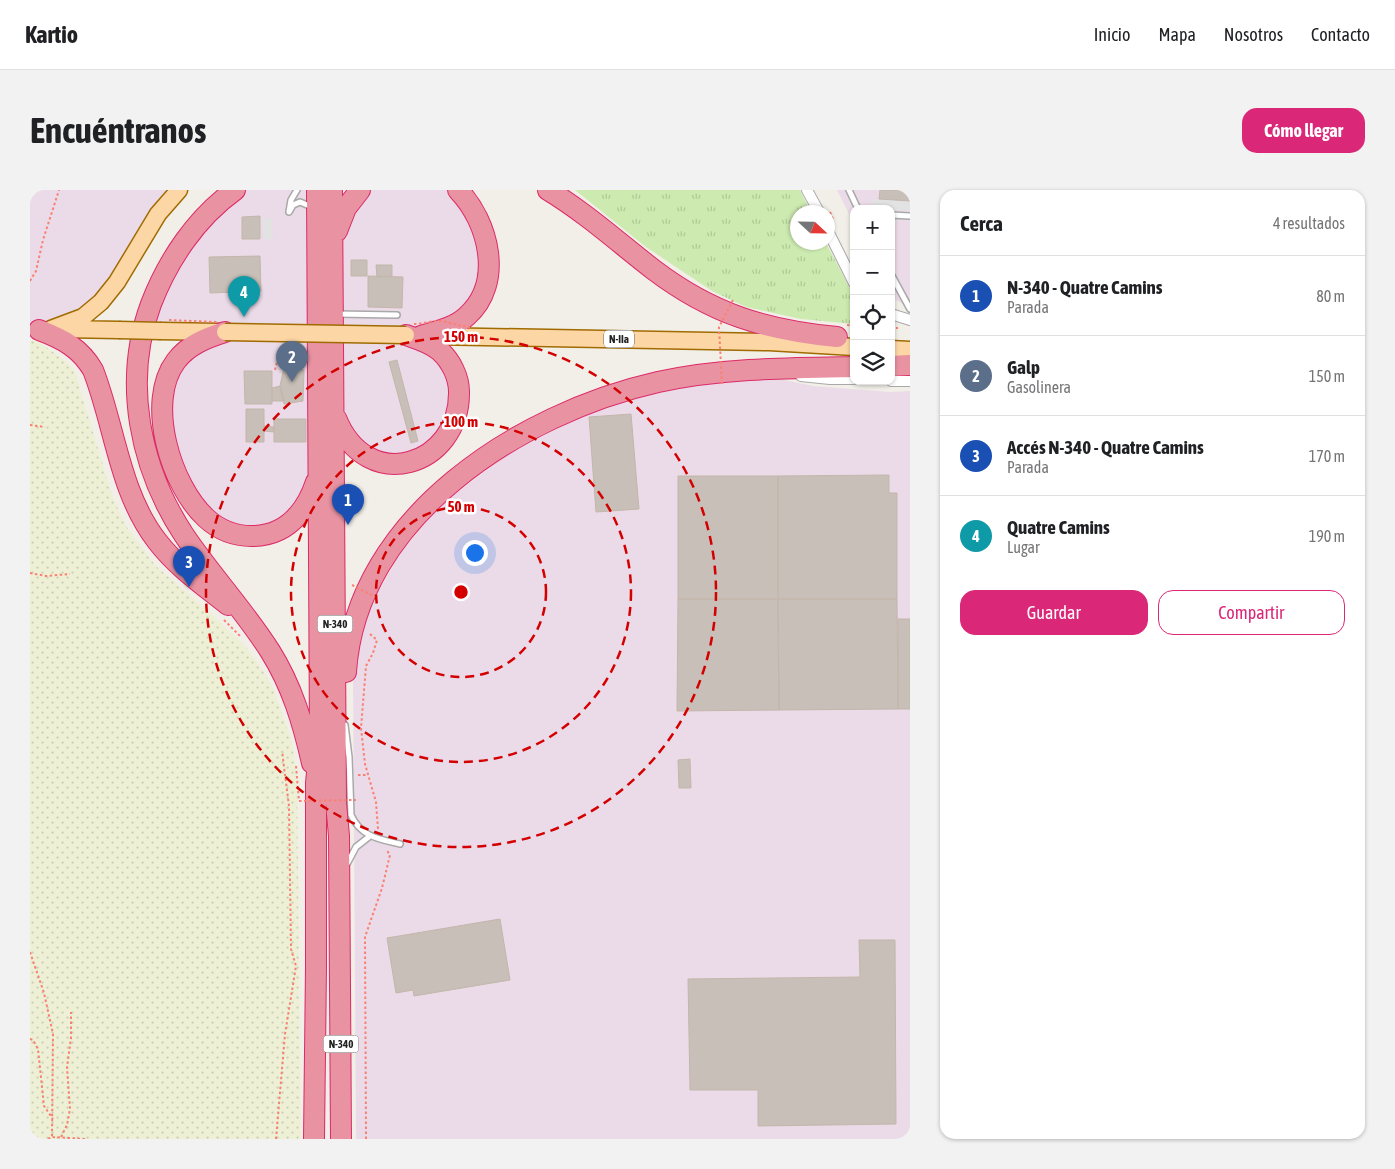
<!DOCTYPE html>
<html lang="es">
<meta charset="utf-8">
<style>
body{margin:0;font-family:"Asap Condensed",sans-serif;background:#f2f2f2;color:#202124}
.controls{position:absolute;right:15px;top:15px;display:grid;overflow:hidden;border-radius:10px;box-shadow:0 1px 4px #0004}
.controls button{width:45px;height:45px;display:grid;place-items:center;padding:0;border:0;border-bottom:1px solid #e0e0e0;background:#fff;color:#202124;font:25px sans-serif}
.compass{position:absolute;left:760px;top:15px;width:45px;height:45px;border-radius:50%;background:#fff;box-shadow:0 1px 4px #0004;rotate:112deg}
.you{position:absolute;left:444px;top:362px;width:18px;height:18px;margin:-12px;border:4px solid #fff;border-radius:50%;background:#1a73e8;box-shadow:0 0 0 8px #1a73e833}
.badge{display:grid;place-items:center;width:32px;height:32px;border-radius:50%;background:#db2777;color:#fff;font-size:16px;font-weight:700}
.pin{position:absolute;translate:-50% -41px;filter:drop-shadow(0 1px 2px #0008)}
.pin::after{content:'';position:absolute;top:26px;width:18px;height:15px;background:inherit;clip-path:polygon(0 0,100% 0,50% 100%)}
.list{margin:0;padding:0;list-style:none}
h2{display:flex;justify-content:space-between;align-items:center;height:65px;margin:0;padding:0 20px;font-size:21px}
h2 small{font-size:16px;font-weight:400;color:#757577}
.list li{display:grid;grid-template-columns:32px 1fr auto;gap:15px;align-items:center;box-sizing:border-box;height:80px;padding:0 20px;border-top:1px solid #e0e0e0}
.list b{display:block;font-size:19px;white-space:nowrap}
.list p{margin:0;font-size:16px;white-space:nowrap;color:#757577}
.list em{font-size:16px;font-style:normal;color:#757577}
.actions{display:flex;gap:10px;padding:15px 20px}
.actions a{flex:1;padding:11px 0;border:1px solid #db2777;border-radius:15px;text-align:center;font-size:18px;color:#db2777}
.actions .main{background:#db2777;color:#fff}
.icon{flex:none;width:28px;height:28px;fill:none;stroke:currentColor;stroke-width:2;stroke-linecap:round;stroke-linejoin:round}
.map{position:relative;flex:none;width:880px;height:949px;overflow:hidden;border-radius:15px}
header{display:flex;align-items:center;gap:30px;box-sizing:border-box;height:70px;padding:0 25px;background:#fff;border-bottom:1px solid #e0e0e0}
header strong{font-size:24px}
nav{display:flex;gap:28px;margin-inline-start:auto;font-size:18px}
.intro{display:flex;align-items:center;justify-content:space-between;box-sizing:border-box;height:120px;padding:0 30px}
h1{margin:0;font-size:35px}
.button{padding:12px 22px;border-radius:15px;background:#db2777;color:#fff;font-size:18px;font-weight:700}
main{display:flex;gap:30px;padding:0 30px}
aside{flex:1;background:#fff;border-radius:15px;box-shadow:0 1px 4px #0004}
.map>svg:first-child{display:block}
.industrial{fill:#ebdbe8}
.farmland{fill:url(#farmland-dots)}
.grass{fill:url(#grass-tufts)}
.parking{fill:#e2e2e2}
.building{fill:#c7bfb8;stroke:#c4b6ab}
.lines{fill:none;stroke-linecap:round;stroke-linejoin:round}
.lane-casing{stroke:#a9a9a9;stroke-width:8}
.street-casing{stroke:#a9a9a9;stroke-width:12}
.primary-casing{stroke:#a06b00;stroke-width:19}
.highway-casing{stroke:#dc2a67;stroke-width:22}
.path{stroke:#fa8072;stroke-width:2;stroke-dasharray:2.5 2.5;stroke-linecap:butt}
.lane{stroke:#fff;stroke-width:5}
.street{stroke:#fff;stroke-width:10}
.primary{stroke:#fcd6a4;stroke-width:16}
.highway{stroke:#e892a2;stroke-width:20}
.primary-bridge-casing{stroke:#a06b00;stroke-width:19;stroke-linecap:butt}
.path-bridge{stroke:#fa8072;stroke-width:2;stroke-dasharray:2.5 2.5;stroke-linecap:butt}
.primary-bridge{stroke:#fcd6a4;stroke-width:16}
.ring{fill:none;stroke:#d40000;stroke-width:2.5;stroke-dasharray:9 6}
.labels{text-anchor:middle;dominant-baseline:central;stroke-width:5;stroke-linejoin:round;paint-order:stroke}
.shield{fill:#fff;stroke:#646464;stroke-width:1}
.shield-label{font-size:11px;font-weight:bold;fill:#222}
.centre{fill:#d40000;stroke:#fff;stroke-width:2.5}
.ring-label{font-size:15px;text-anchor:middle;font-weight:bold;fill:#d40000;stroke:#fff;stroke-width:5;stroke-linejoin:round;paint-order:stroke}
</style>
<header>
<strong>Kartio</strong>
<nav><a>Inicio</a><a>Mapa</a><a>Nosotros</a><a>Contacto</a></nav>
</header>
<div class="intro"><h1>Encuéntranos</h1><a class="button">Cómo llegar</a></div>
<main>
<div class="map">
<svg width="880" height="949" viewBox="0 0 880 949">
<defs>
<pattern id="farmland-dots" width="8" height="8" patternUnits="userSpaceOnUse" patternTransform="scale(1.25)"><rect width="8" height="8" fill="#eef0d5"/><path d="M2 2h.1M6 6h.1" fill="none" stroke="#ccceb7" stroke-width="1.8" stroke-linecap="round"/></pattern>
<pattern id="grass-tufts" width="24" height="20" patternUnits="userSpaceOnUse" patternTransform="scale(1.25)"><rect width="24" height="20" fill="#cdebb0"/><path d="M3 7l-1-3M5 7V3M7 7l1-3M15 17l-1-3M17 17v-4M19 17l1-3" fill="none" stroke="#b0c997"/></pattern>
</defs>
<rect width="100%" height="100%" fill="#f2efe9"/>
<path class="industrial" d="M0,0H149L71,112L0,140Z
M205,0H302L303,55L330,0H428L458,85L410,161L427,222L377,272L318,252L288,285L267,327L208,345L153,296L134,200L178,147L115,134L128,97Z
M807,0H880V118L863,108L861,105V19H824V34Z
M740,187L783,196L861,202L880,201V949H326L323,485L330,450L341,415L369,365L408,317L467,272L522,237L599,209L667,195Z"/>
<path class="farmland" d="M0,151H7L36,171L45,182L82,305L96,336L126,376L177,420L217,458L233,481L243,498L261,549L267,583L271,949H0Z"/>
<path class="grass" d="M545,0H770L781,22H768V52L796,53L824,106V134L771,129L716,117L682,101L616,57Z"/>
<path class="parking" d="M841,9L880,11V21L841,18Z
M242,28L243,49H233V29Z"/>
<path class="building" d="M850,0H880V11L849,9Z
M230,26V49H212V27Z
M230,66L231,101L180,103L179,67Z
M321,70H337V86H321Z
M346,75H362V86L347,87Z
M338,86L373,87L372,118L338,117Z
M367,170L388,251L381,253L359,172Z
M254,177L274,180L273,211L254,214L250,196Z
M214,181H242V214H215Z
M250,196L254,211H242V198Z
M216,219H234V252H216Z
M601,224L609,319L566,322L559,227Z
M244,229H276V252H244Z
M234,236L244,237V242L234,241Z
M859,285V303H867V409H748V286Z
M648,286H748V409H648Z
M648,409H748L749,520L647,521Z
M748,409H867L868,519L749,520Z
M868,429H880V519H868Z
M660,569L661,598H649L648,570Z
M470,729L480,790L384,806L383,800L366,803L357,748Z
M829,750H865L866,934L728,936V900H660L658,789L830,787Z"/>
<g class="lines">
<g class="lane-casing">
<path id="lane" d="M267,0L261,10L259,22L263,15L270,12L282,17
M819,0L828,19
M861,25L880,26
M861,84L880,119
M306,124L367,125
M315,535L319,567L321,625C331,647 349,649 370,654
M317,674L326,657L340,646"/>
</g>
<g class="street-casing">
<path id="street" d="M777,0L789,22
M798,41L824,93
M861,124L880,130
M771,186L800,189H824
M861,191H880"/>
</g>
<g class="primary-casing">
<path id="primary" d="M21,139L53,127L71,112L87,92L128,24L149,0
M32,139L89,140
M131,141L190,142
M401,146L739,152L824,157
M861,159L880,160"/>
</g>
<g class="highway-casing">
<path id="highway" d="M205,0C166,28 138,70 121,114C92,192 110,278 154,345C181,385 214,420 240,461C262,496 273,533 282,573
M302,0L306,613L309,646L311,949
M518,0C556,23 589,53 624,80C682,124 735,140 807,147
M307,41L316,18L330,0
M9,140C33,149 50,158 63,180C85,236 89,302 127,351C146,376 173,395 198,415
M195,142C176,148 158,155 146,171C115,212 141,296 176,328C202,352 244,353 268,325C277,315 282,304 286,292
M391,146C407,141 424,138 437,126C474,93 459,32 428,0
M861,176L880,175
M306,228C337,306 430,276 429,202C429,187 421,171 410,161C401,153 388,149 376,145
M316,482C326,327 490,223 628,192C692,178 758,178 824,177
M284,949L286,777V593L290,552L287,0"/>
</g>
<path class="path" d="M800,22L804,31
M0,91L6,81L13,50L29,0
M817,135L824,136
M861,138H868
M245,180L251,156
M0,235L15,237
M0,383L16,386L40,384
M194,430L210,446
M340,444L347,450L343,463L336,476L331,538L335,574L346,612L348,639
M266,576L269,611
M328,585H338
M0,762L14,803L23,844L22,947
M0,849L3,850L8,859L14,916L23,929
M31,947L37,935L40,919L37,877L41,848V822
M18,949L22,947L56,949
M246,949L255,844L266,776L261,759L259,616L252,561
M336,949L335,747L352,698L360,665L356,659"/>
<use href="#lane" class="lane"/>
<use href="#street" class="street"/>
<use href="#primary" class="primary"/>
<use href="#highway" class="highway"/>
<g class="primary-bridge-casing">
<path id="primary-bridge" d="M89,140L131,141
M195,142L376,145"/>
</g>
<path class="path-bridge" d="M139,130L187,132
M384,134C393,134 404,130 412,131C422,133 429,136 440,137
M692,194L689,137L703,110
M322,395L347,408
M269,611L326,610"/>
<use href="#primary-bridge" class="primary-bridge"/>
</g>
<g class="ring">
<circle cx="431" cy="402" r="85"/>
<circle cx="431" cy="402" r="170"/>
<circle cx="431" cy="402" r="255"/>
</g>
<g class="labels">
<g class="shield">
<rect x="574" y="140.5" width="30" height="17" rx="4"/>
<rect x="287.5" y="425.5" width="35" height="17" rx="4"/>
<rect x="293.5" y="845.5" width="35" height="17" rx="4"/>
</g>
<g class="shield-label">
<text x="589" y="149">N-IIa</text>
<text x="305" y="434">N-340</text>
<text x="311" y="854">N-340</text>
</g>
</g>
<circle cx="431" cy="402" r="8" class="centre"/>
<g class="ring-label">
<text x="431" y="152">150 m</text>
<text x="431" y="237">100 m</text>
<text x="431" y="322">50 m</text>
</g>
</svg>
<div class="controls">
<button>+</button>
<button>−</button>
<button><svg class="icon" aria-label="locate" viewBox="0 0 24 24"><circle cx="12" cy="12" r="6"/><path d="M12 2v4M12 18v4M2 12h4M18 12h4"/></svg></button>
<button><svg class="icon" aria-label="layers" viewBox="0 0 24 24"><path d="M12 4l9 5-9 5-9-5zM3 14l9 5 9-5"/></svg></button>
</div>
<svg class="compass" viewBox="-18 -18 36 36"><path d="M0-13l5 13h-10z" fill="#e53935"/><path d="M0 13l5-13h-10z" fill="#757577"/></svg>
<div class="you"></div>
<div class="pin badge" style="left:318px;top:335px;background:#1a4fb4">1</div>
<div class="pin badge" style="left:262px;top:192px;background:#5c6f8a">2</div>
<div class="pin badge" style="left:159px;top:397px;background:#1a4fb4">3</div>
<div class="pin badge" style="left:214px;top:127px;background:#0f9aa8">4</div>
</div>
<aside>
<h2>Cerca<small>4 resultados</small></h2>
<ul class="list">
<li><span class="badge" style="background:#1a4fb4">1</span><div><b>N-340 - Quatre Camins</b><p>Parada</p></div><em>80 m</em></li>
<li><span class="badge" style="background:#5c6f8a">2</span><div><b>Galp</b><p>Gasolinera</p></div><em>150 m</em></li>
<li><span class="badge" style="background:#1a4fb4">3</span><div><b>Accés N-340 - Quatre Camins</b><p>Parada</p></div><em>170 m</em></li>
<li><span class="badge" style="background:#0f9aa8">4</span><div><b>Quatre Camins</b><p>Lugar</p></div><em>190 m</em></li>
</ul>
<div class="actions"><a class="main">Guardar</a><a>Compartir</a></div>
</aside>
</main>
